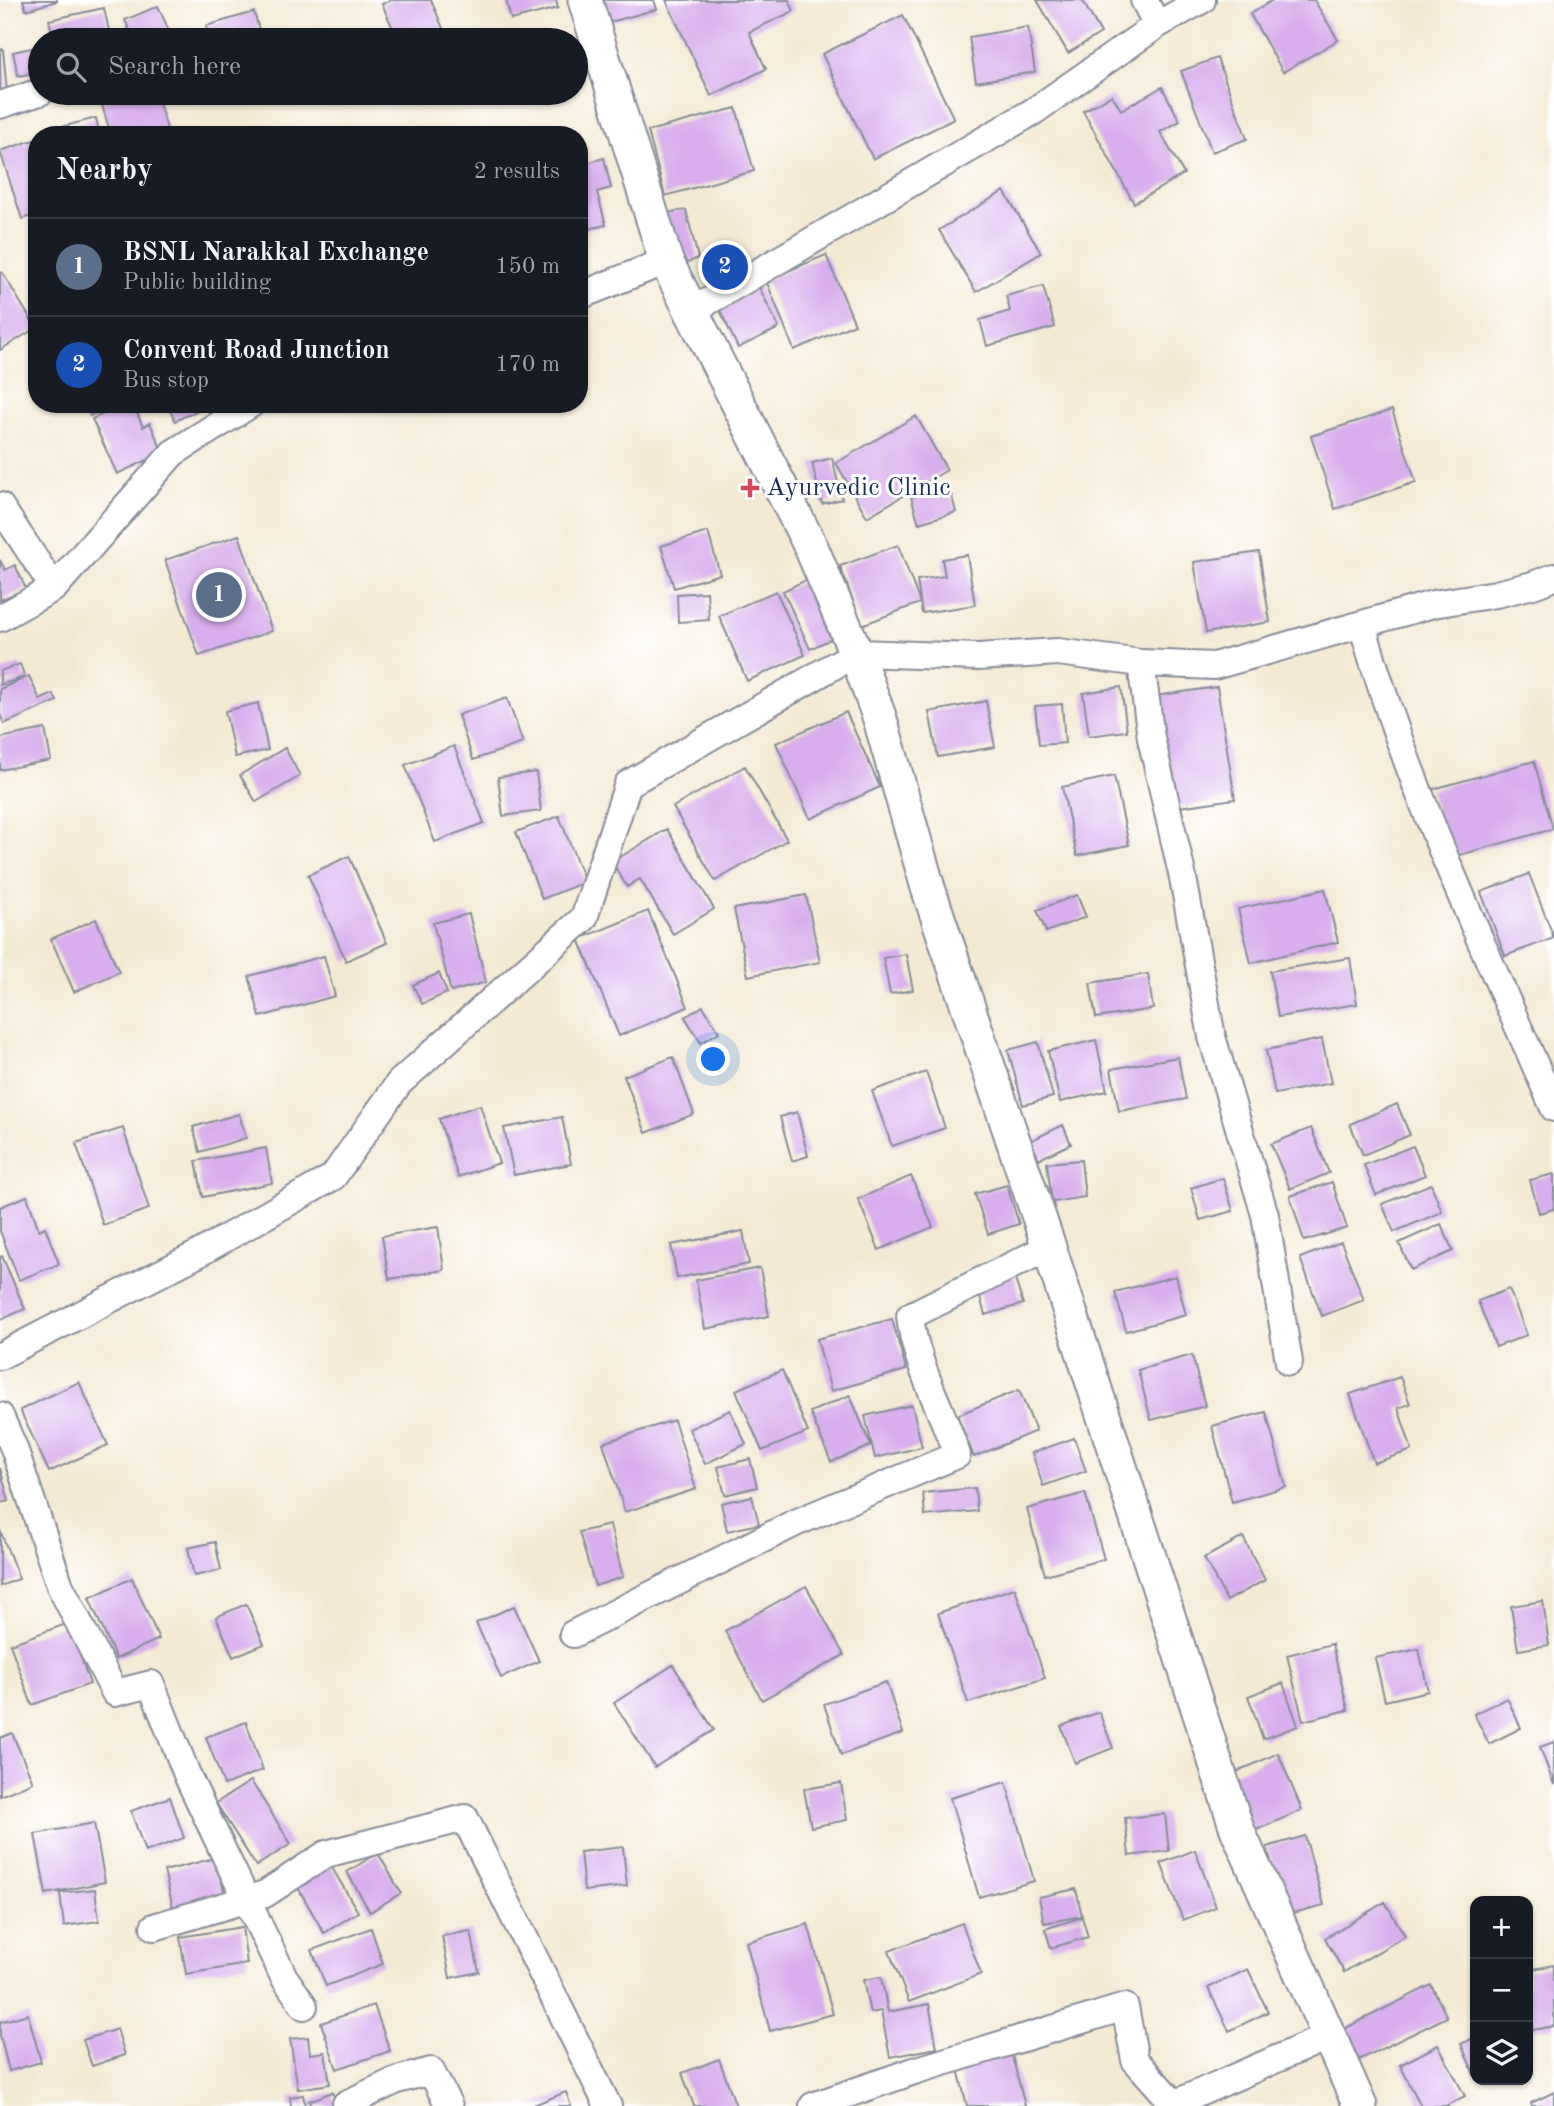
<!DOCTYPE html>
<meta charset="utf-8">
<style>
body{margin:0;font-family:"Old Standard TT",serif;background:#242831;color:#f1f3f6}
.controls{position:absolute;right:21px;bottom:21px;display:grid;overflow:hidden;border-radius:14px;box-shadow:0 2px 5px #0004}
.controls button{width:63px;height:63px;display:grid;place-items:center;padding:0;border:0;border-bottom:2px solid #363941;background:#171b24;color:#f1f3f6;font:35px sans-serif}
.you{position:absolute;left:714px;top:1060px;width:24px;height:24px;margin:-18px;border:5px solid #fff;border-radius:50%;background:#1a73e8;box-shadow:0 0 0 10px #1a73e833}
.badge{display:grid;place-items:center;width:46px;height:46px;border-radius:50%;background:#db2777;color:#fff;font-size:23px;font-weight:700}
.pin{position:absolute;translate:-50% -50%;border:4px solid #fff;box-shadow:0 2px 7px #0006}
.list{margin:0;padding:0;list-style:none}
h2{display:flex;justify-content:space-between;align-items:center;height:91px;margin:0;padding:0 28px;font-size:30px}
h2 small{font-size:23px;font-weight:400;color:#9ea1a6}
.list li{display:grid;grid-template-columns:46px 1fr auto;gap:21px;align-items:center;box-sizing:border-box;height:98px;padding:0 28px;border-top:2px solid #363941}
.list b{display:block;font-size:26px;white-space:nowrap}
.list p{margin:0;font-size:23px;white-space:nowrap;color:#9ea1a6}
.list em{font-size:23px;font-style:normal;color:#9ea1a6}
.icon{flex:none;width:38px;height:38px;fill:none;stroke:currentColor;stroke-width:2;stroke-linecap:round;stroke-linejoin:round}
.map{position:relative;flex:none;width:1554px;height:2106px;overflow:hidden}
.search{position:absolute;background:#171b24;box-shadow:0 2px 5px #0004;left:28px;top:28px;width:560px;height:77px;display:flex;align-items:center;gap:18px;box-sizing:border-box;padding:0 24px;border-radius:38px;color:#9ea1a6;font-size:26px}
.panel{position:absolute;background:#171b24;box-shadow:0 2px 5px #0004;left:28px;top:126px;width:560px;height:287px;border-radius:28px}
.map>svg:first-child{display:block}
.building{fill:#d8aeed}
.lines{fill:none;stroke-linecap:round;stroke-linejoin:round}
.minor-casing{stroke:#888c99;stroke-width:30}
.tertiary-casing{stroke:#888c99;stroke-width:37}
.minor{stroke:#fff;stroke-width:26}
.tertiary{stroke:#fff;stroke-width:33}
.poi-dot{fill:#d1495b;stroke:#fff;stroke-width:2.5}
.labels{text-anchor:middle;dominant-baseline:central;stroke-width:6;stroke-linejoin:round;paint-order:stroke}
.poi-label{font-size:26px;fill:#1b2f5e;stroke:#fff;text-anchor:start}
</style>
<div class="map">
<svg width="1554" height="2106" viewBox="0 0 1554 2106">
<rect width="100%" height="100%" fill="#fff"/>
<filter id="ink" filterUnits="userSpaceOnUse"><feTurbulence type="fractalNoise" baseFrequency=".0143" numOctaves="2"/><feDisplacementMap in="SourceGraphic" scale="14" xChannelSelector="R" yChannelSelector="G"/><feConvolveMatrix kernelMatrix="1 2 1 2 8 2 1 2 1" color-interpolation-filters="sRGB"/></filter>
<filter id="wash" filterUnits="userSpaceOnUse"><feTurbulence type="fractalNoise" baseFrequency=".00686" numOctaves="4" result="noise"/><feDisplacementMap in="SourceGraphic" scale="28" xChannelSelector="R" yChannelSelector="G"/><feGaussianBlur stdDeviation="1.57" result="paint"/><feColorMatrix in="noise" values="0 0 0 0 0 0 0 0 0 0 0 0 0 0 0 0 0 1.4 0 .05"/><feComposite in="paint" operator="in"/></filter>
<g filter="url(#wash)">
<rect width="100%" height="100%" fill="#f4ead4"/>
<g id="blocks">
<path class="building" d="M23,0H57V1L26,10Z
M391,0H431L448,40H398L382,4Z
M506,0H556L558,8L511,20Z
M601,0H654L657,9L607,23Z
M666,0H789L794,11L749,32L766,69L711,96Z
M1037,0H1082L1101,33L1068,53Z
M1273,0H1314L1338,40L1283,72L1250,14Z
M158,6L173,40H134L125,20Z
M104,8L111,40H54L49,20Z
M254,12L262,40H210L206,26Z
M903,15L954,119L873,159L822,54Z
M1028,27L1035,72L976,82L969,37Z
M40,46V72L18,76L13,52Z
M3,49L7,93L0,94V50Z
M1217,58L1247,139L1212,152L1181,71Z
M1162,87L1180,121L1160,132L1184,174L1134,203L1083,111L1112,95L1121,110Z
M132,93H156L169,135H111L101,102Z
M736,108L754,171L665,196L648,131Z
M96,118L100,135H47L46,131Z
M37,139V214L22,219L0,151Z
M604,158L611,188L597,192L606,225L579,231V165Z
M1004,191L1041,253L976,292L939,230Z
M686,210L698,258L679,267L666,213Z
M826,255L855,324L794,350L766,280Z
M2,272L36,328L0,350V273Z
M1043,286L1055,327L987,346L980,320L1010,311L1006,296Z
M759,287L779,328L738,348L718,306Z
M84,404H115L90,416Z
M125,404H133L143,427L150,423L163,453L117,474L92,419Z
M167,404H211L175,421Z
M1392,410L1416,482L1335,509L1311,436Z
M916,416L947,470L867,517L836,463Z
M832,458L842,499L822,504L812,463Z
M949,486L956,512L919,523L911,497Z
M708,532L720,574L674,588L661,546Z
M239,535L272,631L199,656L165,560Z
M898,545L920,603L862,625L840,566Z
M1259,552L1270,622L1206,633L1194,562Z
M967,555L975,605L922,613L917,580L945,576L942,559Z
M0,560L5,570L15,565L26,589L0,600Z
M808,579L835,637L810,649L783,591Z
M776,591L805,655L747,681L719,616Z
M707,592L709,620L678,622L677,594Z
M20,664L25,677L0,685V671Z
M29,676L40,700L53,694L57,701L4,724L0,714V689Z
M1121,687L1127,731L1089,736L1083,693Z
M1217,687L1235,799L1172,808L1155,696Z
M507,698L523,743L473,760L458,715Z
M986,701L995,747L938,757L929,712Z
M258,703L268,750L235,757L225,711Z
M1062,704L1065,743L1039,745L1035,706Z
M846,712L880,787L810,819L776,743Z
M45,729L51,760L0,770V738Z
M454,746L484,823L435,842L405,765Z
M285,748L300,776L256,802L240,775Z
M1534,761L1553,829L1449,858L1430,790Z
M745,766L787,840L715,881L673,807Z
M536,772L541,811L503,816L498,777Z
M1114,776L1129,845L1077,856L1062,787Z
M559,816L585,882L542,899L516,832Z
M667,829L714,909L673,934L640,879L627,887L612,862Z
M349,856L387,943L346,961L308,875Z
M1529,874L1554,938L1505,956L1481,892Z
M1325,889L1338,942L1251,963L1238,909Z
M806,895L820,962L748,976L734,909Z
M1077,895L1086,917L1046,932L1037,910Z
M648,911L688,1007L619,1036L579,939Z
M469,914L486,982L451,992L433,923Z
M96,919L119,972L74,992L51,939Z
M906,954L913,990L890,994L883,958Z
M324,956L335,996L260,1017L249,976Z
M1350,958L1357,1004L1278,1017L1270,971Z
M439,973L447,993L422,1004L413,985Z
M1148,974L1153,1009L1096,1018L1090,983Z
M703,1006L719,1032L701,1043L685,1017Z
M1322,1039L1331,1083L1275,1094L1266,1050Z
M1096,1040L1107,1091L1060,1102L1048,1051Z
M1038,1042L1053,1097L1023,1105L1008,1050Z
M673,1057L694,1114L646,1133L624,1076Z
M1178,1057L1186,1099L1119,1111L1111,1069Z
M926,1072L945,1128L892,1146L872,1091Z
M1397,1104L1410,1135L1363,1155L1350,1124Z
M480,1105L499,1163L458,1177L439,1119Z
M797,1112L808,1156L792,1161L780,1117Z
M239,1114L246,1138L200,1152L193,1127Z
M562,1117L571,1164L514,1175L504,1128Z
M1063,1125L1071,1144L1039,1159L1030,1141Z
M123,1128L149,1209L103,1225L76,1143Z
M1311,1128L1329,1173L1290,1189L1271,1144Z
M1413,1146L1425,1175L1376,1195L1364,1165Z
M266,1148L272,1183L203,1197L196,1161Z
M1081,1160L1085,1197L1052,1202L1047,1163Z
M1554,1174V1209L1539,1213L1530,1180Z
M911,1176L933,1227L879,1250L858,1199Z
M1223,1178L1233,1211L1200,1220L1191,1188Z
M1332,1182L1347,1228L1304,1241L1290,1196Z
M1431,1184L1442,1212L1394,1232L1382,1204Z
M1007,1185L1019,1224L988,1234L975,1194Z
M27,1196L39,1230L45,1227L59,1264L19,1280L0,1231V1207Z
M1441,1224L1453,1251L1411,1270L1399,1243Z
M438,1227L444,1270L389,1279L382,1236Z
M743,1231L749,1264L677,1278L671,1245Z
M1341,1242L1364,1300L1322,1316L1300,1258Z
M2,1256L25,1309L0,1320V1257Z
M760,1268L769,1316L705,1329L696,1280Z
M1014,1276L1023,1304L985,1315L977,1286Z
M1176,1276L1186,1315L1126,1331L1115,1292Z
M1509,1289L1527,1335L1496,1347L1478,1301Z
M892,1319L906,1370L831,1391L817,1339Z
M1192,1355L1205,1406L1151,1420L1138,1370Z
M782,1370L808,1432L762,1451L736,1390Z
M1400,1377L1410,1404L1398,1408L1412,1450L1374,1463L1350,1394Z
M79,1382L108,1445L49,1472L20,1410Z
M1019,1390L1036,1431L974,1457L957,1415Z
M850,1395L871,1446L831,1462L810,1412Z
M912,1405L922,1447L875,1458L865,1416Z
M730,1410L746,1444L705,1464L689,1429Z
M1266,1412L1286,1487L1232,1502L1212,1426Z
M674,1420L696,1489L625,1512L603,1443Z
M1074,1438L1086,1471L1043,1486L1032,1453Z
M750,1459L757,1487L725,1495L718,1467Z
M0,1468L9,1501L0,1503Z
M975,1488L977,1511L925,1516L923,1493Z
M1085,1493L1104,1559L1045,1575L1027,1509Z
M752,1496L759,1524L727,1531L721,1503Z
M610,1525L623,1577L595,1586L579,1532Z
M0,1530L19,1579L0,1586Z
M1243,1537L1265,1580L1227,1601L1204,1558Z
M215,1542L221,1570L194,1576L188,1548Z
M132,1578L159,1639L116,1659L89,1598Z
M806,1586L844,1655L762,1700L725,1631Z
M1015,1588L1045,1678L968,1703L938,1613Z
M1543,1601L1549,1645L1518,1650L1511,1606Z
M246,1604L264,1644L233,1657L216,1617Z
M514,1606L539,1661L501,1678L476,1623Z
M69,1623L90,1684L32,1705L10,1644Z
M1332,1644L1348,1710L1303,1721L1287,1655Z
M1419,1649L1428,1691L1385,1701L1375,1658Z
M673,1665L714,1730L655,1767L614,1703Z
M886,1682L903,1733L841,1755L824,1704Z
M1283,1683L1298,1726L1263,1739L1248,1696Z
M1507,1698L1521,1728L1489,1744L1474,1714Z
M1099,1712L1113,1748L1075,1763L1061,1726Z
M246,1722L263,1770L224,1785L206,1737Z
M12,1733L33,1782L0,1796V1738Z
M1554,1742V1785L1540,1747Z
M1278,1753L1302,1810L1254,1831L1230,1775Z
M251,1781L291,1844L256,1866L216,1803Z
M1006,1782L1034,1881L979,1897L950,1798Z
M841,1783L847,1820L811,1827L804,1789Z
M170,1797L184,1838L145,1852L131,1811Z
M1165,1814L1169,1851L1129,1856L1125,1818Z
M94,1823L105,1882L46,1894L35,1834Z
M1305,1836L1324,1905L1285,1915L1267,1847Z
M623,1847L627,1886L584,1891L580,1852Z
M1195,1850L1216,1907L1183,1920L1161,1863Z
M378,1853L401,1893L370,1912L347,1872Z
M215,1858L227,1901L175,1915L164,1871Z
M331,1866L358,1912L324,1933L297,1886Z
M95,1889L99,1921L64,1926L60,1893Z
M1076,1889L1082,1916L1044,1923L1039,1897Z
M1385,1902L1405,1936L1344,1972L1325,1938Z
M1082,1917L1088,1937L1051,1948L1045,1929Z
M962,1923L981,1974L909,2002L889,1951Z
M808,1924L833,2014L770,2031L746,1942Z
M242,1927L247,1964L186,1974L180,1937Z
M371,1928L383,1964L326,1986L312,1950Z
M471,1931L479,1972L450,1978L442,1936Z
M1554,1965V2026L1528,2031V1970Z
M1248,1969L1268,2012L1229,2031L1208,1988Z
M881,1977L888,2012L929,2004L937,2048L890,2057L881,2011L870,2013L863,1980Z
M1431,1985L1447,2017L1359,2060L1344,2029Z
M374,2005L390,2051L337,2069L321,2023Z
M28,2014L41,2062L9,2071L0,2036V2022Z
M117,2029L125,2055L92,2066L83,2040Z
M308,2037L310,2054L325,2052L330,2084L298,2089L290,2039Z
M1475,2037V2076L1461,2044Z
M1438,2045L1465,2096L1446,2106H1421L1400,2065Z
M1011,2052L1025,2106H967L957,2065Z
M719,2059L736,2106H694L682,2073Z
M332,2092L338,2106H311L309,2101Z
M566,2092L571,2106H531Z
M1554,2092V2106H1532L1531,2103Z
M303,2095L305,2106H291L290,2097Z"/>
</g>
</g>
<g filter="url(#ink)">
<use href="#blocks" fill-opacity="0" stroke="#888c99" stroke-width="2"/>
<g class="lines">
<g class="minor-casing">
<path id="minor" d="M1144,0L1157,25
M0,105L40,92
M579,296L666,261
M690,312L1034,111L1157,25L1202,0
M0,506L54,588
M0,618L54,588L173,453L251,404
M1362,624C1409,791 1485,949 1554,1108
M1141,663L1151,738L1183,878L1212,1037L1265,1215L1289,1362
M0,1356L196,1255L333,1177L399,1083L584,918L628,784L856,653L978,657L1058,652L1141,663L1214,666L1433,604L1496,594L1533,585L1554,577
M0,1416L14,1448L60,1586L115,1693L151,1684L188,1777L225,1855L284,1977L304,2006
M573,1634L795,1523L957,1455C942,1409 915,1364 910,1316L1049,1247
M154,1927L265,1894L326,1854L465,1818L608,2106
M346,2104L397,2080L431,2071L449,2106
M813,2106L914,2071L1125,2007L1135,2060L1174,2104L1329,2036"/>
</g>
<g class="tertiary-casing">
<path id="tertiary" d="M585,0L666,261L811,547L856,653L880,719L928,888L1049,1247L1237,1829L1360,2106"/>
</g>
<use href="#minor" class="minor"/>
<use href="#tertiary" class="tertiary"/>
</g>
</g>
<path class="poi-dot" d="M746.5 477.5h7v7h7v7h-7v7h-7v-7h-7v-7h7z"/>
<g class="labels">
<g class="poi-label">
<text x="766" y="488">Ayurvedic Clinic</text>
</g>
</g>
</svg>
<div class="controls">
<button>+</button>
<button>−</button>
<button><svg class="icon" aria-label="layers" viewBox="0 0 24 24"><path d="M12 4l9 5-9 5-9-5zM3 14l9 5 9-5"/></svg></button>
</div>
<div class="you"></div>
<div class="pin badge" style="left:219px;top:595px;background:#5c6f8a">1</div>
<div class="pin badge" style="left:725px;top:267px;background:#1a4fb4">2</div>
<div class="search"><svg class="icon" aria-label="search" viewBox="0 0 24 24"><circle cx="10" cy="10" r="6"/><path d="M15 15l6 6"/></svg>Search here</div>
<section class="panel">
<h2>Nearby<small>2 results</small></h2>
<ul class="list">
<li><span class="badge" style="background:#5c6f8a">1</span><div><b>BSNL Narakkal Exchange</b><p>Public building</p></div><em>150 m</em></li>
<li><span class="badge" style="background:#1a4fb4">2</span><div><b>Convent Road Junction</b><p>Bus stop</p></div><em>170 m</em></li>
</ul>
</section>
</div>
